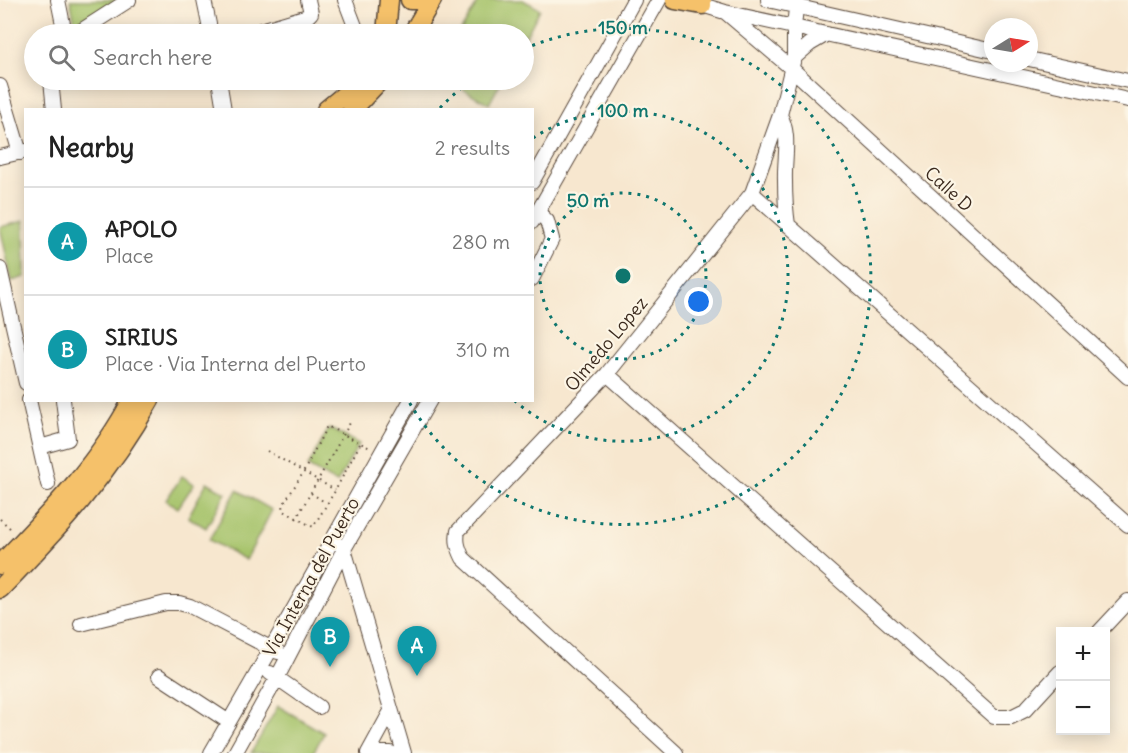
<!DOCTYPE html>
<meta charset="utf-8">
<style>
body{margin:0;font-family:Delius,sans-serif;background:#f6f6f6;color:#222}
.controls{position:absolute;right:18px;bottom:18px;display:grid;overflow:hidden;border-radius:0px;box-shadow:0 3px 15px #0003}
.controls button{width:54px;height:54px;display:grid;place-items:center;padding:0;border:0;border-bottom:2px solid #e0e0e0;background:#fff;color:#222;font:30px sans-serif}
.compass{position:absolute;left:984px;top:18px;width:54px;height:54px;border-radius:50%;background:#fff;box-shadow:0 3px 15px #0003;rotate:79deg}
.you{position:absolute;left:699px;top:302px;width:21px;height:21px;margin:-15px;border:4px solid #fff;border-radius:50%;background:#1a73e8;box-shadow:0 0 0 9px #1a73e833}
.badge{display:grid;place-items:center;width:39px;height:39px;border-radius:50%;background:#b45309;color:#fff;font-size:20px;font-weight:700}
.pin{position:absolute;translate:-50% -50px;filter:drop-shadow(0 2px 3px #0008)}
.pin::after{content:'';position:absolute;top:32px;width:21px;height:18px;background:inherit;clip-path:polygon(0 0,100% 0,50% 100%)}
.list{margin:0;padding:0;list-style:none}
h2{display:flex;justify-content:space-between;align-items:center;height:78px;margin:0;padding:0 24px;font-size:26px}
h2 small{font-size:20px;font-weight:400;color:#767676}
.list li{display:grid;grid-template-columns:39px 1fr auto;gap:18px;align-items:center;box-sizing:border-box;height:108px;padding:0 24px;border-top:2px solid #e0e0e0}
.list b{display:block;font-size:22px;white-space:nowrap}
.list p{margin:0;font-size:20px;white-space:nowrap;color:#767676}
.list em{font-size:20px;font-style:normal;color:#767676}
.icon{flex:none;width:33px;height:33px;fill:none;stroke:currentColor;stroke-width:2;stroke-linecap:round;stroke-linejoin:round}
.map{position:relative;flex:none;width:1128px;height:753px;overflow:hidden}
.search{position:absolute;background:#fff;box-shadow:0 3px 15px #0003;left:24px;top:24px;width:510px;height:66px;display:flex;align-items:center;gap:15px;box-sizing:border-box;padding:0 21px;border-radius:33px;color:#767676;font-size:22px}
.panel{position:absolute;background:#fff;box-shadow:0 3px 15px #0003;left:24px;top:108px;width:510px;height:294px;border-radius:0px}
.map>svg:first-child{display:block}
.green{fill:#a6c36b;stroke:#707644;stroke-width:1.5}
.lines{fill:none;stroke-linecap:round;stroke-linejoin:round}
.minor-casing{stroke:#574639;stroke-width:16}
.major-casing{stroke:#574639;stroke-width:21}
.path{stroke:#574639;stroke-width:2;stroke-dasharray:1.5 4.5;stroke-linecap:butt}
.minor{stroke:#fff;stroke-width:14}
.major{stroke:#f5c16b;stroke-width:18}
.ring{fill:none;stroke:#0f766e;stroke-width:3;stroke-dasharray:3 6}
.labels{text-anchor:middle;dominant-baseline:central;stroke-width:4.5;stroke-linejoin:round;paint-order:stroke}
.street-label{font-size:18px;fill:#3b2a1e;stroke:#fcf5e5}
.centre{fill:#0f766e;stroke:#fcf5e5;stroke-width:3}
.ring-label{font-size:18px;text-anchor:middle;font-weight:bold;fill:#0f766e;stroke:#fcf5e5;stroke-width:4.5;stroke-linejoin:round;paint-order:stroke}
</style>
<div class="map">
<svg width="1128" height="753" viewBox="0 0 1128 753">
<rect width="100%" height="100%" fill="#fcf5e5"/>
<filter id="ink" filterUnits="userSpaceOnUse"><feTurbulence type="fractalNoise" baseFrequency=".0167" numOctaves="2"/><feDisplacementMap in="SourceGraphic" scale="12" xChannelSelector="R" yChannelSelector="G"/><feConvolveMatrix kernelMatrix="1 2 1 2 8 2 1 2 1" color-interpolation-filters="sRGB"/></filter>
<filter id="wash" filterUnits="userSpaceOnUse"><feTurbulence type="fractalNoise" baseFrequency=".008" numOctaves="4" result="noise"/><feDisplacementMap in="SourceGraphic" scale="24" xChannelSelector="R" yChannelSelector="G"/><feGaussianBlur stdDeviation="1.35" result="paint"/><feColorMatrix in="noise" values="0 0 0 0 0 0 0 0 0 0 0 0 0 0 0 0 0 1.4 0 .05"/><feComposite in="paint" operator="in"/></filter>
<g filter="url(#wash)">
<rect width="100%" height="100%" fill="#f7e7cf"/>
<path class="green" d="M70,0H119L76,28Z
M479,0H523L540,9L524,40V34H459Z
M447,80H502L489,104Z
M24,221L25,277L12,281L0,227Z
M329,428L359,444L337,483L308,467Z
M182,476L194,484L178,508L166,500Z
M207,482L226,493L206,528L188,517Z
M237,490L272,510L246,560L209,540Z
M278,706L324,733L313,753H251Z"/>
</g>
<g filter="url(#ink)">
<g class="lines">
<g class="minor-casing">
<path id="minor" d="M58,0L65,34
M204,0L211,34
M345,0L358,34
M768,0L993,51
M702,5L725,12L1128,100
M725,12L791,68L1128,377
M76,34L129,0
M248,34L308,16L311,13L308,0
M794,58L810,44L827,34
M1029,59L1128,81
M51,80L54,110
M219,80L224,110
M0,86L20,153
M780,115C791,135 784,158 785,181C785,196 786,211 788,225
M0,157L26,151
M532,182L634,0
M752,193L1128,525
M532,222L659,0
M0,269L26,383
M532,279L552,239L547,221L538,212
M607,374L994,717H1011L1025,710L1060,672
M29,400L48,484
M40,447L68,439L63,400
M341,546L344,549L404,753
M81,624L166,603H179L190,606L278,652
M1099,632L1128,601
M270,673L319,707
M159,676L229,722
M211,753L271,649L411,400
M235,753L277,678L344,549L430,400
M368,753L391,711
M375,753H391
M676,753L463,558C458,548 456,541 458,531L607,374L752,193L780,115L794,58V27L796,8"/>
</g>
<g class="major-casing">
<path id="major" d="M410,0H428
M675,0L702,5V0
M386,34L389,0
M412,34L432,0
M326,110L343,96L359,80
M352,110L380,80
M0,565C49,514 99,463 132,400
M0,589C57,530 110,473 150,400"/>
</g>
<path class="path" d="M360,444L335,491L313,527L284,511L283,505L303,473L327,426L370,448
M267,451L335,490
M311,493L326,503
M0,519L12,530
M296,519L350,423"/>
<use href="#minor" class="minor"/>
<use href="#major" class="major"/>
</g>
</g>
<g class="ring">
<circle cx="623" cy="276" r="83"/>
<path d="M533 138A165 165 0 1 1 515 401"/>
<path d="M440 108A248 248 0 0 1 470 81M524 49A248 248 0 1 1 409 402"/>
</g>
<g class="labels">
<g class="street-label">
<text transform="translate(949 189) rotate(42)">Calle D</text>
<text transform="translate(606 344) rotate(-50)">Olmedo Lopez</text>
<text transform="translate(311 577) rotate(-61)">Via Interna del Puerto</text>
</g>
</g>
<circle cx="623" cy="276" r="9" class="centre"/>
<g class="ring-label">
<text x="623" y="34">150 m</text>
<text x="623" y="117">100 m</text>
<text x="588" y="207">50 m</text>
</g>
</svg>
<div class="controls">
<button>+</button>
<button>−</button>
</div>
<svg class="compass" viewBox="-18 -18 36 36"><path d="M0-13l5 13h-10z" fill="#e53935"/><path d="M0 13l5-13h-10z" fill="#767676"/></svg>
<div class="you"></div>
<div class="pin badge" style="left:417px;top:676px;background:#0f9aa8">A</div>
<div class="pin badge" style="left:330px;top:667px;background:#0f9aa8">B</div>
<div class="search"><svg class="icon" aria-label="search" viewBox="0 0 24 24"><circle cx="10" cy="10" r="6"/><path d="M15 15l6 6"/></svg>Search here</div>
<section class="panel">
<h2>Nearby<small>2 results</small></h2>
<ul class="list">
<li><span class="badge" style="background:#0f9aa8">A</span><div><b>APOLO</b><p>Place</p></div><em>280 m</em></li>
<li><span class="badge" style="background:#0f9aa8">B</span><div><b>SIRIUS</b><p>Place · Via Interna del Puerto</p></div><em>310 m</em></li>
</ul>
</section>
</div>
